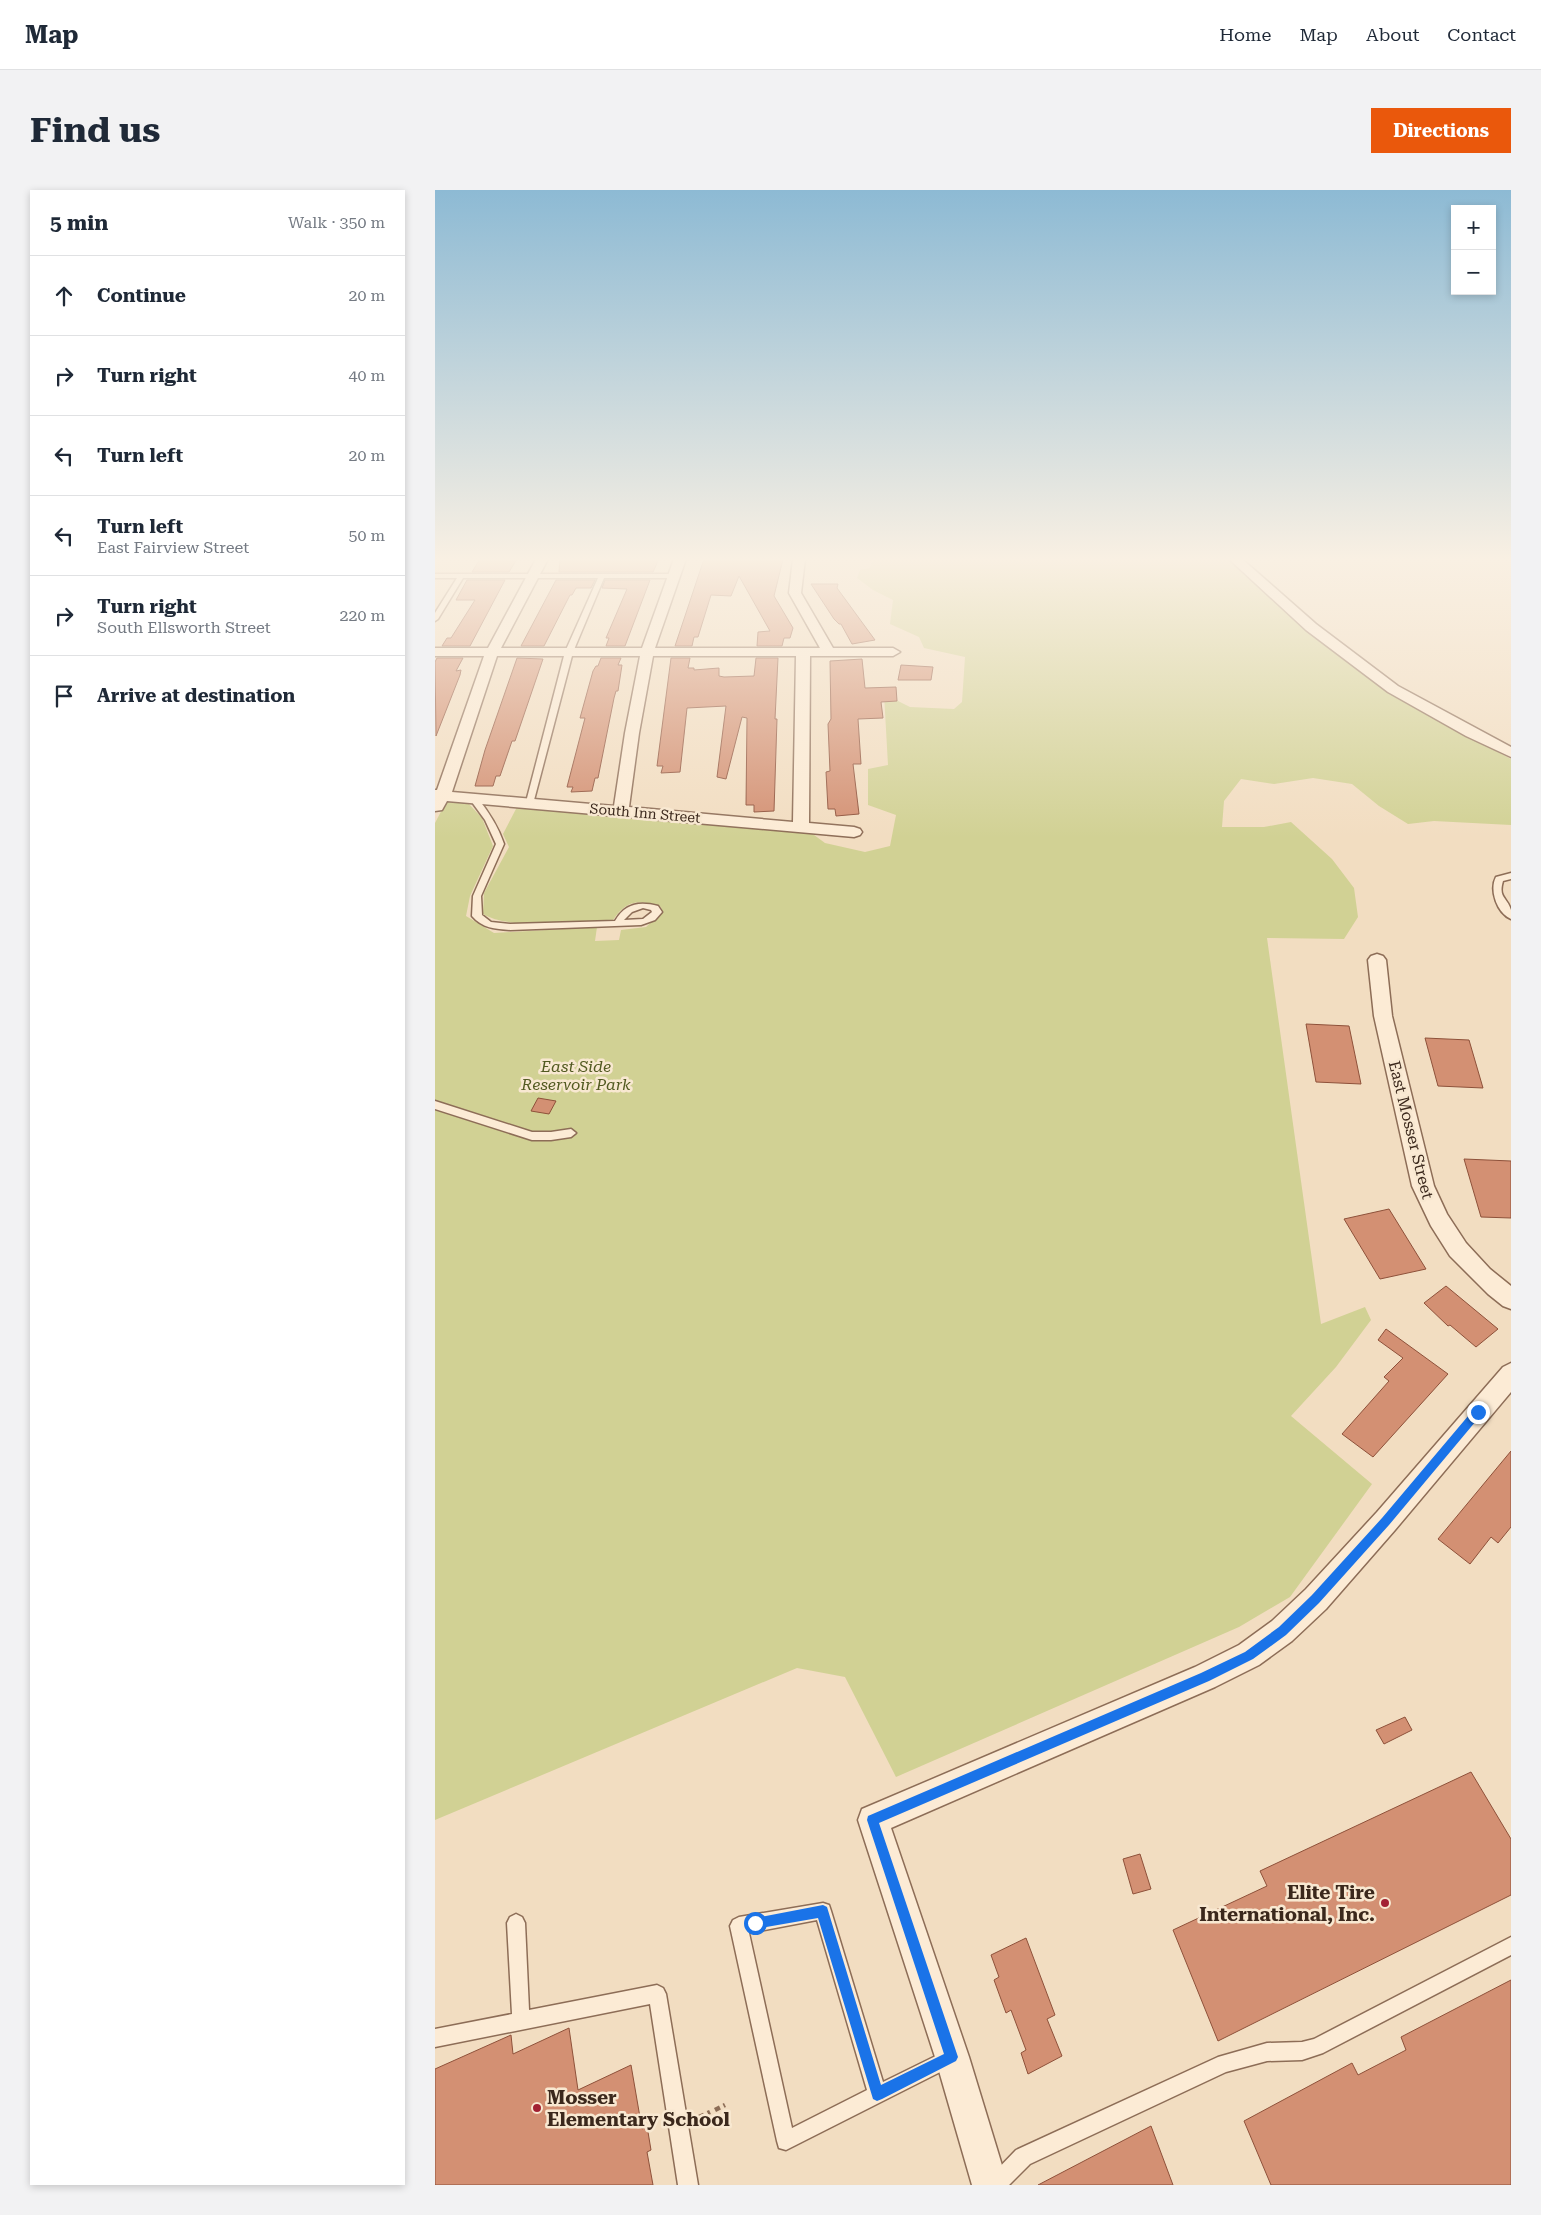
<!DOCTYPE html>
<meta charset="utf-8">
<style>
body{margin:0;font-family:"Roboto Serif",serif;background:#f2f2f3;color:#1f2937}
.controls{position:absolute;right:15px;top:15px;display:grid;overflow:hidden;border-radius:0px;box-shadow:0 2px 8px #0003}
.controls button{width:45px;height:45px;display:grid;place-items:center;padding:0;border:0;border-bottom:1px solid #e0e1e3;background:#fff;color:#1f2937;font:25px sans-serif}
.stop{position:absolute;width:15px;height:15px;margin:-11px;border:4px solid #1a73e8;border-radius:50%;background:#fff}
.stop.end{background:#1a73e8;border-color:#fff;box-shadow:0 1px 5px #0008}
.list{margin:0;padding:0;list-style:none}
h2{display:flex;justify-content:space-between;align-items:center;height:65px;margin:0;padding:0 20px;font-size:21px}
h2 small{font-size:16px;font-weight:400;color:#747a83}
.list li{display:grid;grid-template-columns:32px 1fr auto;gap:15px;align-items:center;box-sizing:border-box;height:80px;padding:0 20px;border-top:1px solid #e0e1e3}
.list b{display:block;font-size:19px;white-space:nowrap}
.list p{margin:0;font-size:16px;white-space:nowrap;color:#747a83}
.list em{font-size:16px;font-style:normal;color:#747a83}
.icon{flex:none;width:28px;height:28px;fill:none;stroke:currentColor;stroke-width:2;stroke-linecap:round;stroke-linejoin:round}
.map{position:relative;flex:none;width:1076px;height:1995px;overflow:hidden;border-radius:0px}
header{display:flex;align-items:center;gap:30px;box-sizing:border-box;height:70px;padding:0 25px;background:#fff;border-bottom:1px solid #e0e1e3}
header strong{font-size:24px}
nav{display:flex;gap:28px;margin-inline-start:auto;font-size:18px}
.intro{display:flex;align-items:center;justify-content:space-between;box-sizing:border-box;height:120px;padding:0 30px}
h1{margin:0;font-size:35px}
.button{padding:12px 22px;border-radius:0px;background:#ea580c;color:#fff;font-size:18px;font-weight:700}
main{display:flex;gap:30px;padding:0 30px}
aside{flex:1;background:#fff;border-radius:0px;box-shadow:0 2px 8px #0003}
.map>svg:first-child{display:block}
.green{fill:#d1d194}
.building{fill:#d39073;stroke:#8e513a}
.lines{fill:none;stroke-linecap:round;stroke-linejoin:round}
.service-casing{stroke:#8d6d57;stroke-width:3}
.minor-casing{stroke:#8d6d57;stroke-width:3}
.path{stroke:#8d6d57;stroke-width:4.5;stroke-dasharray:5.5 4;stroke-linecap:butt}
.service{fill:#fcebd5;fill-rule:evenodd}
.minor{fill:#fcebd5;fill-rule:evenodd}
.route{fill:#1a73e8}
.poi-dot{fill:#a22132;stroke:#f8e8d1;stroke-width:2}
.labels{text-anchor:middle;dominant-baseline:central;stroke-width:5;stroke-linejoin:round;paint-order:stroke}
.far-street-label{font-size:14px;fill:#3b281c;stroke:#f8e8d1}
.park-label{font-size:16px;font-style:italic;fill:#525a21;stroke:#f8e8d1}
.street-label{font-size:16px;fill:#3b281c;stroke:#f8e8d1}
.near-poi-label{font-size:19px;font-weight:bold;fill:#3b281c;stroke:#f8e8d1;text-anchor:end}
</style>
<header>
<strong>Map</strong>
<nav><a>Home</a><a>Map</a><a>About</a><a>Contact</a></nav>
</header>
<div class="intro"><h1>Find us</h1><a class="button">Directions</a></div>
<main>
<aside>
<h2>5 min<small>Walk · 350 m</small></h2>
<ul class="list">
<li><svg class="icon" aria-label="ahead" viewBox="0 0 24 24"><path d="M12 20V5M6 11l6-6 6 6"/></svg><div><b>Continue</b></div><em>20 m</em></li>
<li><svg class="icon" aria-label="right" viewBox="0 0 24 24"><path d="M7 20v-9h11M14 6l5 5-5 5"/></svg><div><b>Turn right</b></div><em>40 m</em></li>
<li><svg class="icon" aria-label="left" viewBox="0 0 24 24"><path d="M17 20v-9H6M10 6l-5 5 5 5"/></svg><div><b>Turn left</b></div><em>20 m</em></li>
<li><svg class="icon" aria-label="left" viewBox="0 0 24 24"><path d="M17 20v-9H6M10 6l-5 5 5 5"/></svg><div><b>Turn left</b><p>East Fairview Street</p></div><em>50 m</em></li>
<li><svg class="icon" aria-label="right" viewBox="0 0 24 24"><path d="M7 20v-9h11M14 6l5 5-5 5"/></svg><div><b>Turn right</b><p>South Ellsworth Street</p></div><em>220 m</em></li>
<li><svg class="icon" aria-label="arrive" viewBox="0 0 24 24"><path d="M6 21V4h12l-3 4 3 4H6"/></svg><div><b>Arrive at destination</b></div></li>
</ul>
</aside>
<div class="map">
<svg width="1076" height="1995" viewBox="0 0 1076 1995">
<rect width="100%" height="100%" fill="#f2ddc1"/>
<path class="green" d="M437,369H802L957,504L977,516L1076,569V635L999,631L973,634L944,616L917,594L878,588L839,594L806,589L789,611L787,637H829L856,632L897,669L919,698L923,727L909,749L832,748L886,1134L930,1117L936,1130L901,1177L856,1226L937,1294L855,1407L804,1437L461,1587L410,1487L362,1478L0,1630V633L11,612L33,613L47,628L58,656L35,706L31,726L59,743L162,737L160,751L184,750L186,740L211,737L227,722L226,717C203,709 192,710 178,730C144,731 76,741 48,724L49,703L74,657L68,644L82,617L375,642L390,653L430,662L455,656L461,625L433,615V579L453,575L449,504L475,517L519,519L527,512L530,467L489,458L484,447L455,434L458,410L438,400L422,388L425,380L435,378Z"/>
<path class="building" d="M45,369H82L74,382H37Z
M125,369H224L218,382H124Z
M269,369H348L339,406L358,438L355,448H349L347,456H322L323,442L335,441L304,386L296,406L276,405L263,447H259L257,456H240Z
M32,390H70L35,456H7L12,448H16L40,410H21Z
M121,390H160L156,398H141L137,405H135L109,456H86Z
M170,390H215L190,456H171L174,448H171L192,399L167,398Z
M376,394H403L402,398L440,450L417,454L406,434H404L399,429Z
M2,468H28L21,481L26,480L25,485L1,546L0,472Z
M82,468L108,469L80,551H77L65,586H61L58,596H40L50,560Z
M166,468H186L183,475H187L183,501H181L179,508L163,588H160L157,601L136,602L138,597H132L150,528H145L158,481L161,476H163Z
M236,468H255L253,478H259V480L284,478V486L289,487L319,486L321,468H343L340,529H342L339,621L319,622V615H311L312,528L307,527L291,589L282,587L291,516L252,518L245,582L226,583L228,576H222Z
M427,469L430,498L461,497L462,511L446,512L448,528L423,529L426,574H418L424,624L401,626L400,619H393L391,582L395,581L393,534L396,529L395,471Z
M466,475L498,477L496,490H463Z
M871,834L914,836L926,894L881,892Z
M990,848L1034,850L1048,898L1003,896Z
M103,908L121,911L114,924L96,921Z
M1029,969L1076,971V1028L1046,1027Z
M954,1019L991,1079L945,1089L909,1029Z
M1011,1096L1063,1139L1041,1157L1015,1135L1013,1136L989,1113Z
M951,1139L1013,1184L938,1267L907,1244L954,1191L949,1187L968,1168L943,1150Z
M1076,1261V1337L1063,1353L1056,1347L1035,1374L1003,1349Z
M970,1527L977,1540L949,1554L941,1540Z
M1036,1582L1076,1649V1705L783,1851L738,1740L832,1696L825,1681Z
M705,1664L716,1699L698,1704L688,1669Z
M591,1748L620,1825L612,1829L627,1866L593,1884L586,1863L591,1860L576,1820L571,1823L559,1790L564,1787L556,1765Z
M1076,1790V1995H836L809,1931L917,1873L923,1885L971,1860L966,1847Z
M134,1838L143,1900L196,1875L207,1939L212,1936L216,1960L212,1962L218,1995H0V1879L76,1845L78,1864Z
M716,1936L738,1995H603Z"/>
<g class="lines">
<g class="service-casing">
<path id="service" d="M0,384H239L242,386L239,388H169L138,462L98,614L91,612L130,462L163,388H28L3,429L0,431V423L22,388H0Z
M35,606H41C53,621 63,636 69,654L46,706L47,725L56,732L75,734L180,731C190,713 205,711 223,716L227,722L220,730L206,735L75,740C60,739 47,738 37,726L38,706L61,654L50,630L34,608ZM208,718L216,720L217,722L208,729L189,730L197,722Z
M1076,683V689L1068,691C1063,708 1072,707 1076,720C1076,723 1076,726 1076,729C1062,723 1054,700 1061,687Z
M0,911L97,942H116L136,939L141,943L136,947L116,950H97L0,919Z
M388,1713L394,1715L396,1721L448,1892L515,1859L521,1862L524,1868L521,1874L351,1960L344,1958L342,1951L295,1736L298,1730L304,1727ZM382,1730L432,1900L357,1938L314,1743Z
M81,1724L87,1727L90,1733L94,1820L222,1795L228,1798L231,1804L263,1995H243L215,1814L0,1857V1839L77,1824L72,1733L75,1727Z
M1076,1747V1765L888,1863L867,1870L832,1871L791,1882L595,1974L574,1995H551L554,1988L581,1960L783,1867L832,1853L867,1852L879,1849Z"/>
</g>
<g class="minor-casing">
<path id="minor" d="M101,369H113L66,458H207L239,369H251L220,458H385L354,403L358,369H370L366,403L398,458H458L465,462L458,466H375L374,633L419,637L425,639L427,642L425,645L419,647L12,611L7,620L0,621V600H2L49,466H0V458H53ZM62,466H205L190,543L179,616L17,602ZM218,466H361L358,632L194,617L204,543Z
M794,369H807L881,434L963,496L1076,557V567L1031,546L953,502L871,440Z
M942,764L948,766L951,770L957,826L999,996L1012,1024L1031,1053L1055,1079L1076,1096V1119L1068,1116L1053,1104L1015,1066L996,1036L977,996L939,826L933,770L936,766Z
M1076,1173V1202L960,1340L891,1419L857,1451L824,1475L780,1497L456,1638L534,1867L573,1995H537L500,1867L423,1630L427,1619L760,1477L804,1455L837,1431L871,1399L942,1322L1068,1177Z"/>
</g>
<path class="path" d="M280,1920L290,1915
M264,1927L275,1922"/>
<use href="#service" class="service"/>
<use href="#minor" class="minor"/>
</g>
<linearGradient id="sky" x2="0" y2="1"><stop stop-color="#8dbad4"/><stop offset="0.57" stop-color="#f9f0e3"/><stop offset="1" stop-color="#f9f0e3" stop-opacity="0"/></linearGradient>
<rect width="1076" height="648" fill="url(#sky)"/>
<path class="route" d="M1043,1218L1047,1222L1046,1225L954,1335L884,1413L851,1445L818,1469L774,1491L444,1633L523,1867L521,1871L447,1909L442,1911L438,1909L383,1728L320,1739L316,1738L314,1733L316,1729L388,1715L392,1717L446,1895L509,1864L432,1630L433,1626L766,1483L810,1462L844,1437L877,1405L947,1328L1039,1219Z"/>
<g class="poi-dot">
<circle cx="950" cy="1713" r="5"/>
<circle cx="102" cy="1918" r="5"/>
</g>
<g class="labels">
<g class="far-street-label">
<text transform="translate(210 623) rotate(5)">South Inn Street</text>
</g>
<g class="park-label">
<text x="141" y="876">East Side<tspan x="141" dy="18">Reservoir Park</tspan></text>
</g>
<g class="street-label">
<text transform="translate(976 940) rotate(76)">East Mosser Street</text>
</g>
<g class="near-poi-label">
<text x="940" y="1702">Elite Tire<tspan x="940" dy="22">International, Inc.</tspan></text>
<text x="112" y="1907" text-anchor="start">Mosser<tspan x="112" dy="22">Elementary School</tspan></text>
</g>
</g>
</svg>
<div class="controls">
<button>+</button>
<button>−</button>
</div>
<div class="stop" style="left:320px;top:1733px"></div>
<div class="stop end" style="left:1043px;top:1222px"></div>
</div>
</main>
